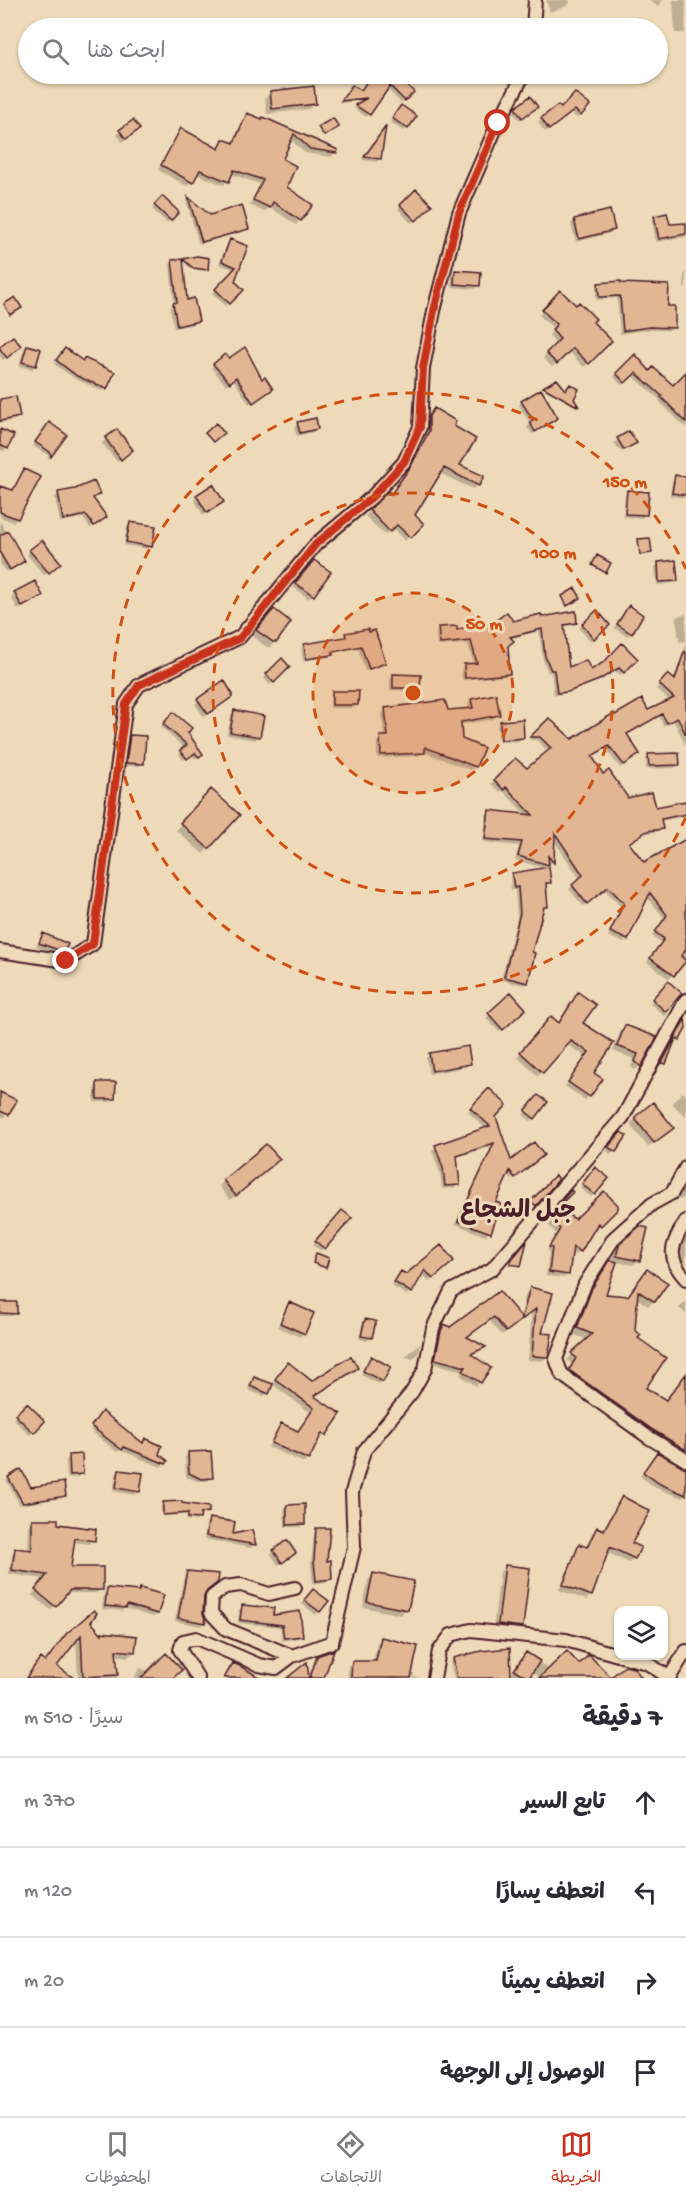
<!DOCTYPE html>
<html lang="ar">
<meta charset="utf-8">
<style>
body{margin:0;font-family:"Gochi Hand","Playpen Sans Arabic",sans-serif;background:#f7f7f7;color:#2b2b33;direction:rtl}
.controls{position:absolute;right:18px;bottom:18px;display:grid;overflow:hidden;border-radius:12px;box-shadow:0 2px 4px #0004}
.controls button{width:54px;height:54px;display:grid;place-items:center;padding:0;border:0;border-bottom:2px solid #e1e1e2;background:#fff;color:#2b2b33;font:30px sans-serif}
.stop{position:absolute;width:18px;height:18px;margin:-14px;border:4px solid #c8321e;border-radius:50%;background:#fff}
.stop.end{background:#c8321e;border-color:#fff;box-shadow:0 2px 6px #0008}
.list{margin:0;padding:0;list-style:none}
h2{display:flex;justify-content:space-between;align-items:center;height:78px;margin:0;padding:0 24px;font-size:26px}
h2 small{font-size:20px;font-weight:400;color:#7c7c81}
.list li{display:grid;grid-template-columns:39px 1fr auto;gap:18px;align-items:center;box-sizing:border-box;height:90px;padding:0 24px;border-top:2px solid #e1e1e2}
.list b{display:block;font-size:22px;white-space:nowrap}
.list em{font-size:20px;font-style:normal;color:#7c7c81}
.icon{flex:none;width:33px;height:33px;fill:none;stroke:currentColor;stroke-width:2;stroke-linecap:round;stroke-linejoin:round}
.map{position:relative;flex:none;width:686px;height:1678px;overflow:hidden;direction:ltr}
.search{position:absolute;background:#fff;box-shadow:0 2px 4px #0004;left:18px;right:18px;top:18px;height:66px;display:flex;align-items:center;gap:15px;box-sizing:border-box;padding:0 21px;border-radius:33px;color:#7c7c81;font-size:22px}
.sheet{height:438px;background:#fff}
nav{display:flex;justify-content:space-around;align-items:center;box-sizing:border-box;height:84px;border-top:2px solid #e1e1e2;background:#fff;font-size:16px;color:#7c7c81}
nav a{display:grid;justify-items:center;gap:3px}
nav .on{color:#c8321e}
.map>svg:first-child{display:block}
.shadow{fill:#0003}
.building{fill:#e3b693;stroke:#4a1f2b;stroke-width:1.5}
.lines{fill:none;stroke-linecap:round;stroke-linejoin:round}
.street-casing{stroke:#4a1f2b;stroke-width:16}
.street{stroke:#eedab8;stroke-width:12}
.route{stroke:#c8321e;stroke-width:8}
.ring{fill:none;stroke:#d05011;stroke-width:3;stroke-dasharray:10 8}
.labels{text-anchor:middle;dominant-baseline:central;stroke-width:6;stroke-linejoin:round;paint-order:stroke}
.district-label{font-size:24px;font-weight:bold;fill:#4a1f2b;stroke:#eedab8}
.centre{fill:#d05011;stroke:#eedab8;stroke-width:3}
.ring-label{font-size:18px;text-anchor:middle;font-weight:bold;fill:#d05011;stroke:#eedab8;stroke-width:6;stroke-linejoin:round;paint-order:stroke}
</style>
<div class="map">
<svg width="686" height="1678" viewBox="0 0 686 1678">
<rect width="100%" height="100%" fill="#eedab8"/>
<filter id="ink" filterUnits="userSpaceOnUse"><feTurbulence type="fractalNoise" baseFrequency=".0167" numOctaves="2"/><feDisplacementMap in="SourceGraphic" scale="12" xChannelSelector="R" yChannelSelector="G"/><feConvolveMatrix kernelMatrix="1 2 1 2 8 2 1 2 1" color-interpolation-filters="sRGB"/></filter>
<g filter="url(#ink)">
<path class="shadow" d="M546,0H569L570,3L567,6L550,12Z
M647,0H663L658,6Z
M673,0H686L685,33H675Z
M371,74H390L398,78L412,92L401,103L386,88L366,117L354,108L367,100L341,103L350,90L361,93Z
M271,92L314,103L309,109L267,114L265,98Z
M588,106L577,118L570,113L545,132L538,122L558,107L561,110Z
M516,109L533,110L519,120L513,112Z
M398,111L406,128L403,131L390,122Z
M248,115L262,121L264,119L336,152L331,157L305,153L290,139L281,160L285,187L300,220L296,225L270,207L264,212L250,205L260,184L231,174L224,185L196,174L187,186L158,170L182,130L217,150L223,140L232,144L243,119Z
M384,130L380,159L376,162L362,160Z
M120,131L135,132L122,142L117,134Z
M416,191L430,205L411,223L398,209Z
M162,198L177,212L167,223L152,209Z
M188,199L210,217L247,228L244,231L199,244L186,201Z
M655,218L668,226L686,224V237L656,242L652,221Z
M575,220L614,230L610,233L576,242L571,224Z
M230,241L246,247L233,281L242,290L226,306L212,293L235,270L219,264L227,244Z
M197,258L206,269L205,271L191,269L183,261Z
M173,262L186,302L197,321L194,324L174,328L170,308L174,304L170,265Z
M455,272L478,285L475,289L451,287L452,275Z
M686,273V288H684V274Z
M599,284L667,308L674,327L670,330H644L620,334L617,298L596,300V287Z
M560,292L610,341L584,367L568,351L552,367L543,358L557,344L549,335L554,329L539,315Z
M27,346L35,366L32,369L19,366L24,350Z
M0,348L16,349L3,360L0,356Z
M62,353L105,388L102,391L74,378L54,364Z
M225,356L268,392L249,404L233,379L226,385L211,368Z
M635,357L650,373L673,387L686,382V428L659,401L660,400L632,375L621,385L614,377Z
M556,381L572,399L577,407L544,389Z
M0,400L19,416L15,420L0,423Z
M522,402L556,418L532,434L527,427L530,424L519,405Z
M434,410L452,426L458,465L478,485L473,489L439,473L413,515L422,524L405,541L392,528L385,535L365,516L388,494L390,495L407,472L425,437V422Z
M298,423L316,429L313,432L297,436L294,427Z
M45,427L65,435L48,459V455L33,446Z
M0,430L7,448L4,451L0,450Z
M116,431L128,453L117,462L102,443Z
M629,433L631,446L621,452L614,443Z
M25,471L17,518L13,522L0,517V487L12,492Z
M675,477L686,478V498L670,496L672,480Z
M628,492L645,515L642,518L623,517L625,495Z
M58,494H98L92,499L101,520L90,528L83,518L60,522L55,497Z
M197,496L219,505L203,515L194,499Z
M0,521L23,560L6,572L0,563Z
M130,523L150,546L147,549L124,545L127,527Z
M30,551L55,566L44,575L27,555Z
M659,564L676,580L673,583L657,585L655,567Z
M311,565L329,572L309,599L293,587Z
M15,593L41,596L18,610L11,597Z
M625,611L630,633L627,636L614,628Z
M597,613L608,625L590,641L579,628Z
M686,614V641L679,642L676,618L680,615Z
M268,616L276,641L270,647H267L252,636Z
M541,618L576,622L572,625L563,627L567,670L590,672L636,659L620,675L615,670L595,682L563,694L554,695L551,672L548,673L543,660L539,631L510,639L507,646L509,673L505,676L462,680L461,669L464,665H474L468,644L437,646L436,632L439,629L456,632L486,629Z
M346,635L384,663L381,666L365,671L358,648L332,653L329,657L303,661L301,648L305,645L342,638Z
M686,644V746L674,721L663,726L659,716L625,735L634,757L620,768L605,748L591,757L602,776L627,799L654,809L686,802V816L660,821L661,828L657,832L642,834L627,844L644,864L686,840V958L669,979L647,962L662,943L652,936L665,919L647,897L627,939L624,943L608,936L621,907L604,889L583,906L569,889L580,879L553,839L552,862L544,868L515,860L519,846L483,842L486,815L489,811L527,816L502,790L500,792L491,784L515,760L526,770L549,752L536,740H529L549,720L571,741L614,717L647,712L670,701L656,689L668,676L673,680Z
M282,660L288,667L270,685L264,678Z
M394,675L419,688L415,691L390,690V679Z
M333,693L357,704L354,708H330V696Z
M227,700L204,717L195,704L198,701Z
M472,700L498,714L494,719L459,725L461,740L474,766L470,770L424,752L419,756L377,758V742L381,738H384L382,714L386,709L447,711L469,710L468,704Z
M234,712L259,736L255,740L227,735L231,715Z
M173,714L201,754L196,759L191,755L183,760L179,754L185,749L161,727Z
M501,722L522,737L519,741L499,742L497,726Z
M131,736L143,763L139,766H124L127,740Z
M649,755L678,765L675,768L646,769V759Z
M205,796L238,815L203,854L176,830Z
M513,874L550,882L544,886L546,906L543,910L530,953L527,982L524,985L501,980L517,918L515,890H511L510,877Z
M44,935L63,951L59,955L36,946Z
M668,983L680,993L665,1017L650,1003Z
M578,994L581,1023L611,1043L592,1073L589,1096L585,1100L565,1086L586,1057L566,1044L538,1076L517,1057L547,1023L558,1024Z
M511,995L524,1009L499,1032L486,1018Z
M686,1016V1025L679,1039L675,1043L673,1042L665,1062L659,1066Z
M625,1027L654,1038L640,1066L635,1070L631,1067L634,1059L613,1051L620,1032Z
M430,1054L469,1064L466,1067L429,1074L426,1058Z
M98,1083L114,1099L110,1102H94L95,1087Z
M489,1090L494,1117L511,1163L538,1159L511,1180L507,1175L494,1203L489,1232L485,1236L455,1224L492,1146L455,1158L458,1184L454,1188L442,1189L440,1173L432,1151L436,1147L486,1129L468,1112Z
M683,1092L686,1096V1117L672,1103Z
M0,1093L15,1100L4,1118L0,1116Z
M535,1100L534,1118L531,1121L523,1115Z
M637,1117L666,1133L648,1147L631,1126V1123Z
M621,1134L615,1151L611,1154L606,1151Z
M272,1165L230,1200L219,1186L224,1181Z
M592,1172L594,1194L591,1197L580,1188Z
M555,1177L557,1179L529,1210L526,1207Z
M686,1183V1195L681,1200L678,1198Z
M617,1208L596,1229L594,1227L576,1255L571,1252L568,1274L564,1278L546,1276L549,1252L547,1251L557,1234L545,1222L556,1209L576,1221Z
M339,1215L349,1218L321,1251L313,1245Z
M686,1237V1276L677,1253Z
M621,1244L639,1260L633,1265L615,1262L604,1295L627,1298L642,1276L654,1301L648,1306L636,1298L633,1330L644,1388L665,1402L686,1375V1400L655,1440L564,1376L572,1364L567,1360L588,1340L572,1334L587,1295L604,1268L611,1262L615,1251Z
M440,1247L449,1264L429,1282L422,1273L407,1295L392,1286L398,1276L407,1275Z
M530,1289L551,1294L540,1335L547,1357L542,1361L528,1360L532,1310L502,1335L489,1320L466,1337L484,1347L470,1356L480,1382L476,1386L460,1375L463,1371L432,1363L437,1336L445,1326L450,1329L499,1293L520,1318L526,1293Z
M686,1301V1314L679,1308Z
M0,1303L16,1313L12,1316H0Z
M290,1304L312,1314L300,1337L278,1327Z
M365,1320L371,1338L367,1341L359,1339L362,1324Z
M420,1343L418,1354L413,1359L405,1357Z
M368,1361L382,1381L379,1384L361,1375Z
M284,1368L312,1383L356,1368L313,1397L339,1414L325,1435L321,1439L318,1437L308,1459L304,1463L268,1447L281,1425L298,1433L311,1413L272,1384Z
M254,1378L268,1393L264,1396L248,1390Z
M27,1406L43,1421L30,1435L13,1419Z
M103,1413L142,1444L145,1440L165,1463L161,1467L120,1450L117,1452L90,1430Z
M686,1432V1457L672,1447Z
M188,1454L211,1477L208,1481H197L186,1477L185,1457Z
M69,1457L82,1473L78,1477L67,1478L66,1460Z
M654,1458L686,1470V1494L682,1498L656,1488L640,1476Z
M119,1471L138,1491L135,1495L113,1491L116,1475Z
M9,1478L30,1489L64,1496L62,1498L20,1505L6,1480Z
M623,1498L634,1558L629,1563L607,1552L591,1595L586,1600L559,1590L575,1551L580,1546L585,1548L592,1533L597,1528L602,1531L618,1503Z
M163,1503L180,1505L207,1512L205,1514L199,1515L196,1521L186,1520L187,1515L161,1516V1506Z
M287,1506L304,1523L300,1527H285L284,1509Z
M210,1519L231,1536L254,1544L251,1548L204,1539L206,1523Z
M33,1521L56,1525L93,1540L89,1544L73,1542L69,1568L102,1589L97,1593H65L51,1610L32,1595L44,1579L9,1574L12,1554L16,1550L28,1551L29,1525Z
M317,1529L331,1579L327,1582L313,1584L311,1565L314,1533Z
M287,1542L291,1556L278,1565L271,1554Z
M506,1567L521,1626L516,1632L493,1629L500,1572Z
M188,1573L205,1591L201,1613L204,1623L201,1626L175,1621L184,1576Z
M374,1575L406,1609L401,1615L363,1607L368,1580Z
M108,1589L157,1614L153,1617L124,1608L122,1611L102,1609L104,1593Z
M310,1594L327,1602L316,1615L302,1604Z
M242,1607L272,1617L302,1635L298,1638L282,1641L280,1627L238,1623L239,1610Z
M89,1622L100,1635L103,1633L134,1652L128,1657L115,1655L117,1678H78L76,1639L55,1666L71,1678H26Z
M381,1639L410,1676L420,1678H348V1666L352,1662H373L377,1643Z
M509,1649L510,1678H454L450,1662L454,1659Z
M526,1654L550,1670L579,1666L610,1678H540L532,1670L527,1678H518L511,1674Z
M318,1657L323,1675L326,1678H308L314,1661Z
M140,1668L149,1672L171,1678H134Z"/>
<path class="building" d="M371,74H398L397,75L414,92L405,101L390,86L370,115L355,105L367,98L341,101L352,85L361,91Z
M314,86L316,104L272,109L270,91Z
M575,93L590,105L581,116L575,110L549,130L541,118L558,105L561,108Z
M530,96L538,107L522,118L515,108Z
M401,105L417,116L408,129L392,118Z
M247,113L262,119L263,117L338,150L337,153L310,149L294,134L283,159L296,166L287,187L313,205L301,221L273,202L270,208L253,200L263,180L234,170L229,182L200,170L193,183L161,165L181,128L219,149L223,139L234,143Z
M333,118L339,127L324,136L318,127Z
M133,120L140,129L126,139L119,130Z
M386,126L381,159L364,157Z
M416,189L432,205L416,221L400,205Z
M162,196L179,212L171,221L154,205Z
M188,197L210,215L242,205L249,229L202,242Z
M610,210L615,230L579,239L574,219Z
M667,213L670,224L686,223V234L659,239L654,216Z
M230,239L248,246L235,281L244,290L230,304L215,289L236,267L222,261Z
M197,256L209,258L208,270L193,268L183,259Z
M183,259L187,300L194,298L199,321L177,326L173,303L177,302L172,260Z
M455,270L481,272L480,286L454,284Z
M621,281V283L669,285L668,306H675V328L649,327L623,331L620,296L599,297L598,283Z
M560,290L576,305L579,302L596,319L593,322L612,341L589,364L573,348L557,364L546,353L560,339L552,330L557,324L542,310Z
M15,297L22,308L10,315L4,304Z
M13,336L21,346L7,358L0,349V346Z
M27,345L41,349L36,366L22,362Z
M245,347L262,379L265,377L273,389L253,403L236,377L230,383L213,364L225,354L229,358Z
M65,348L83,361L84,358L115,372L107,389L77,376L56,360Z
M635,354L650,371L653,367L673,385L686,372V422L661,397L662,396L636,373L625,383L616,373Z
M557,379L566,390L570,384L579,389L574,399L579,407L543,387Z
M541,389L558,418L535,432L530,422L533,420L521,401Z
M16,396L20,417L0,421V399Z
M434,408L456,421L454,426L476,439L460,465L484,476L479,486L444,468L415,515L424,524L411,538L397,525L390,532L369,510L388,491L391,494L411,466L429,431V416Z
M316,418L318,429L300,433L297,422Z
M49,422L67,435L51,457L50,452L35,442Z
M216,423L224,433L213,442L205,433Z
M0,429L14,435L8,449L0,445Z
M117,429L133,450L121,460L105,438Z
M629,431L637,443L624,450L617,438Z
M24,469L41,477L18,519L0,512V486L13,490Z
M675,475L686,477V495L672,493Z
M94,481L100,494L93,498L107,517L94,526L86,515L63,520L58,492L75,489Z
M213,484L224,502L207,513L196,495Z
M627,490L649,492L647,515L625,514Z
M130,522L156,526L152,547L126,542Z
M8,531L25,561L10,570L0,553V535Z
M650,538L652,553L640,555L638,539Z
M42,540L61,563L49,573L29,550Z
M597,555L611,563L606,573L592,565Z
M314,560L331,572L314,596L295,583Z
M676,560L678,581L659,582L658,562Z
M35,581L43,596L22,607L14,592Z
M575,588L581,598L567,606L562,596Z
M629,605L643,615L632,634L617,624Z
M274,609L291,622L277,642H273L256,630Z
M597,610L610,625L594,639L582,624Z
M576,611L577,623L564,625L569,667L586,660L591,670L604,662L622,643L638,659L624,673L619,668L599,680L568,692L557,693L554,670H551L545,656L542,629L510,637L514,641L508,646L510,674L465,678L464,664L477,663L471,641L440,644L438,627L457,626V630L485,621L487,627L507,612L513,621L541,614L542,617Z
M368,629L369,632L375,630L386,663L369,669L361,646L333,652V655L306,659L304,644L346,637L345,633Z
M684,652H686V735L678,718L667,723L662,714L627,734L640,754L624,765L609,746L592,756L603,774L609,770L628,798L652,792L656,807L686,801V814L661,819L663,829L647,831L629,843L644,862L686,839V950L681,956L686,961L674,976L650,958L664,939L655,932L667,915L650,893L628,940L610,932L624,903L608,887L587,904L572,885L583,875L555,833L554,863L548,856L549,865L518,856L522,842L485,839L489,810L533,815L506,787L504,790L494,780L515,758L527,768L551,748L540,737H530L549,718L572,739L614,713L615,715L642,699L648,710L674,698L659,684L668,674L675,680Z
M282,658L290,667L274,683L266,674Z
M393,674L421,675L420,688H393Z
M224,680L232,693V697L208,714L197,699Z
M332,691H359L358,705H332Z
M496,694L500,715L461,722L462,739L484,748L476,767L425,747V753L381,755L380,736H388L385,708L445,700L448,710L473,708L471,699Z
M234,710L264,716L260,737L230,732Z
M173,712L192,728L188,733L203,754L199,757L195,753L187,759L180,750L187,745L163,724Z
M523,719L524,738L501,740L500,721Z
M130,735L146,736L144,764L126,763Z
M679,753L680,765L649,766L648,754Z
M211,789L240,815L209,849L180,823Z
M549,867L551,883H546L548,907H544L532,952L535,953L528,983L504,977L520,913L518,887L514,888L512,873Z
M43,933L68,944L64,952L39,943Z
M668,981L682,993L666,1012L652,999Z
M511,992L526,1009L503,1030L488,1013Z
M578,992L596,1005L583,1023L614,1043L594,1073L603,1079L590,1097L568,1082L589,1052L571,1041L543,1073L520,1052L551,1016L559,1023Z
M685,1019L686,1028L680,1040L676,1038L666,1064L662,1063Z
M625,1025L657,1037L641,1067L635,1061L638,1054L617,1046Z
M468,1046L471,1064L432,1071L429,1053Z
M97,1082H116L115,1099H97Z
M489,1088L507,1105L496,1117L511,1160L534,1142L544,1155L515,1178L510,1171L496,1202L501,1204L491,1233L458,1221L494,1143L457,1156L460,1185L445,1186L443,1168L435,1145L490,1126L470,1108Z
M0,1092L17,1100L9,1115L0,1111Z
M538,1095L548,1102L535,1119L525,1111Z
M653,1102L674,1128L654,1143L636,1120V1116Z
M621,1132L627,1136L616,1152L608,1147Z
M266,1144L280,1159L236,1196L223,1180Z
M595,1167L609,1178L595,1195L582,1184Z
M555,1175L559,1179L536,1206L531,1201Z
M571,1190L573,1192L557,1208L575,1219L604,1191L618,1205V1209L601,1226L598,1223L581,1252L573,1247L569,1275L549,1272L552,1248L549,1247L560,1229L548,1217Z
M342,1210L352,1218L325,1249L315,1241Z
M640,1226L648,1228L640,1261L616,1256L620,1243Z
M527,1241L521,1266L510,1264L512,1259Z
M441,1245L454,1261L433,1279L425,1270L412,1293L394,1282L401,1271L406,1274Z
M316,1253L329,1258L326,1268L313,1263Z
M610,1260L617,1262L606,1294L628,1296L647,1269L668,1283L655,1302L638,1291L635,1330L641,1335L638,1338L666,1358L646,1388L666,1400L686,1374V1450L653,1430L569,1370L576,1358L571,1353L592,1334L577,1328L592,1288Z
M530,1287L553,1293L542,1333L552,1334L548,1357L532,1356L536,1309L506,1332L494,1317L467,1337L486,1347L471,1354L491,1368L481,1383L463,1371L466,1367L435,1359L441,1331L444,1324L450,1327L499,1291L522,1318Z
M0,1302H17V1314L0,1313Z
M289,1302L314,1313L305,1334L280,1323Z
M365,1319L376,1321L372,1338L361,1336Z
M351,1356L358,1368L314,1396L341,1414L326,1436L322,1433L309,1460L271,1443L281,1423L298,1431L314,1408L275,1379L288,1362L312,1381Z
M371,1356L391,1367L383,1382L363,1371Z
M254,1377L273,1384L269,1394L250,1386Z
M27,1403L45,1421L34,1433L15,1415Z
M102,1411L143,1443L145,1438L162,1446L159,1454L168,1461L166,1464L124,1447L122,1450L91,1426Z
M211,1451L213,1478L201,1479L189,1473L188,1452Z
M657,1452L686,1468V1495L660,1484L643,1472Z
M82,1454L83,1474L70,1475L69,1455Z
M21,1469L31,1487L64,1482L66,1496L23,1503L8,1477Z
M119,1470L143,1473L140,1492L116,1488Z
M622,1496L650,1511L632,1543L641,1547L635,1559L610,1547L592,1596L563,1585L579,1544L587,1547L597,1527L604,1530Z
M182,1501V1503L209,1507V1512L201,1513L200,1519L188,1518V1513L163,1515V1502Z
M305,1504V1524L287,1525V1505Z
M209,1518L235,1522L233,1534L252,1530L256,1545L206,1536Z
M32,1519H58V1524L96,1529L95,1541L75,1538L71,1567H103V1590H70L56,1607L35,1590L47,1575L12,1570L15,1548L32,1550Z
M316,1528H330L327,1561L331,1560L332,1579L316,1581L314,1561Z
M287,1540L296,1553L282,1563L273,1550Z
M505,1565L530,1568L523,1627L498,1624Z
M187,1571L219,1574L218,1582L207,1591L204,1596L203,1613L206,1623L178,1618Z
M373,1573L414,1581L408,1610L367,1602Z
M107,1588L139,1591L140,1588L164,1595L158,1614L127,1605L126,1608L105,1606Z
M313,1589L329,1601L320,1612L304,1600Z
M242,1605L274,1608L273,1615L300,1611L303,1636L284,1638L282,1625L240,1620Z
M94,1610L97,1613L91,1622L102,1634V1632L137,1636L135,1652L116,1650L118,1675L83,1677L81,1635L57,1666L74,1678H26L40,1658L45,1662L66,1634Z
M381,1637L418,1646L411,1678H351L352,1661H376Z
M510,1648L511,1678H457L453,1658L481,1651Z
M334,1650L324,1678H310L317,1656Z
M567,1651L579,1664L589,1655L611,1677L625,1666L634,1668L642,1678H539Z
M526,1652L540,1661L529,1678L514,1670Z
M166,1653L182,1670L173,1678H141Z
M307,1662L309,1678H287Z
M233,1663L240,1666L261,1678H224Z"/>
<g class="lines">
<g class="street-casing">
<path id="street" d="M533,28L535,0
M0,951L66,961L93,944L126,704L139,685L240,637L316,544L372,497L404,462L420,427L423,368L434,311L459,213L498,123L524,74
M686,1167L672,1193L652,1204L614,1238L585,1284L556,1359L562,1375L648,1437L686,1460
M686,1221C671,1244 666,1258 686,1279
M292,1656L226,1629L211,1613L212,1597L225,1587L241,1585L269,1594L295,1588
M621,1656L647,1663L670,1678
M198,1678L180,1650L183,1641L196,1638L259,1665L276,1668L292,1656L332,1642L354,1547L352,1492L364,1451L412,1392L425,1369L433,1328L451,1291L492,1269L623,1117L686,1000
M434,1678L439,1651L451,1635L471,1630L566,1640L618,1655
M669,1678L686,1651"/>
</g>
<use href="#street" class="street"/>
</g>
</g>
<g class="lines" filter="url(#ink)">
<path class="route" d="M66,961L93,944L126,704L139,685L240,638L316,544L372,497L404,462L420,427L423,368L434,311L459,213L498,123"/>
</g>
<circle cx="413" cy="693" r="100" fill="#d05011" fill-opacity=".12"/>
<g class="ring">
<circle cx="413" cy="693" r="100"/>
<circle cx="413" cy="693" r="200"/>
<path d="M686 817A300 300 0 1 1 686 569"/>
</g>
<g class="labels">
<g class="district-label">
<text x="518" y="1212">جبل الشجاع</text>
</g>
</g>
<circle cx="413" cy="693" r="9" class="centre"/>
<g class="ring-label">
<text x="625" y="487">150 m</text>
<text x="554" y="558">100 m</text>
<text x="484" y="629">50 m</text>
</g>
</svg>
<div class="controls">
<button><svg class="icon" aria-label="layers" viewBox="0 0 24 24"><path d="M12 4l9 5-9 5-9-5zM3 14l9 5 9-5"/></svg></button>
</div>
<div class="stop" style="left:498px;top:123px"></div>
<div class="stop end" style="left:66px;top:961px"></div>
<div class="search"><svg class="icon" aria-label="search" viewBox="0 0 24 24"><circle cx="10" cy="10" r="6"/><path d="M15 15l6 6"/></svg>ابحث هنا</div>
</div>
<section class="sheet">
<h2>7 دقيقة<small>سيرًا · 510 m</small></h2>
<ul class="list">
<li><svg class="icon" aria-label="ahead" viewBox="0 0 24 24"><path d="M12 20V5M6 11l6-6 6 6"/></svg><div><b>تابع السير</b></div><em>370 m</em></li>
<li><svg class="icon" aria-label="left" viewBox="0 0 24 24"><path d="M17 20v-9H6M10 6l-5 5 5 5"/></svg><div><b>انعطف يسارًا</b></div><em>120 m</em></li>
<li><svg class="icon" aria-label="right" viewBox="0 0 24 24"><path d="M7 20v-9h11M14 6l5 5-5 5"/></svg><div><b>انعطف يمينًا</b></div><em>20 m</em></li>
<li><svg class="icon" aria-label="arrive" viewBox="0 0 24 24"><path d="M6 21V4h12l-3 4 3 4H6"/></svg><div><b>الوصول إلى الوجهة</b></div></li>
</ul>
</section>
<nav>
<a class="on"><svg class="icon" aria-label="map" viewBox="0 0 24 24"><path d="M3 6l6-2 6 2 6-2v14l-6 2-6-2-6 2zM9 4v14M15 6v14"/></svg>الخريطة</a>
<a><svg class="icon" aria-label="directions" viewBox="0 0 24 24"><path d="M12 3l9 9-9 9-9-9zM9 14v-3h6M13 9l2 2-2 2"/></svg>الاتجاهات</a>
<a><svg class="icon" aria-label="saved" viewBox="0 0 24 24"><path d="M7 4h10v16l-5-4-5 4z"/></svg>المحفوظات</a>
</nav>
